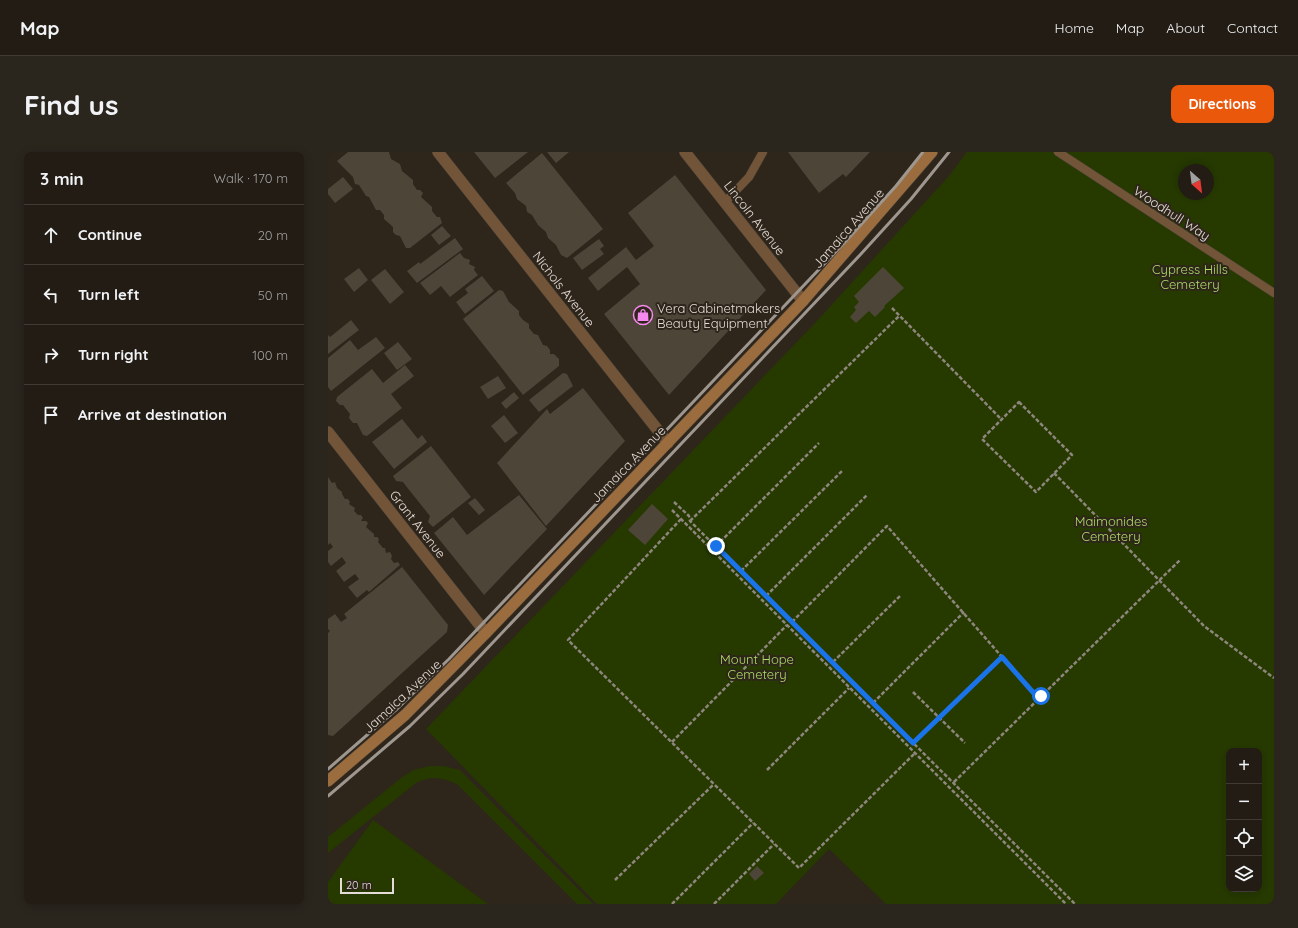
<!DOCTYPE html>
<meta charset="utf-8">
<style>
body{margin:0;font-family:Quicksand,sans-serif;background:#2a251d;color:#f1f3f6}
.controls{position:absolute;right:12px;bottom:12px;display:grid;overflow:hidden;border-radius:8px;box-shadow:0 2px 10px #0003}
.controls button{width:36px;height:36px;display:grid;place-items:center;padding:0;border:0;border-bottom:1px solid #3f3a34;background:#221c14;color:#f1f3f6;font:20px sans-serif}
.compass{position:absolute;left:850px;top:12px;width:36px;height:36px;border-radius:50%;background:#221c14;box-shadow:0 2px 10px #0003;rotate:152deg}
.scale{position:absolute;left:12px;bottom:10px;width:54px;box-sizing:border-box;padding-left:4px;border:2px solid #e4ddd7;border-top:0;font-size:11px;line-height:14px;white-space:nowrap;color:#e4ddd7;-webkit-text-stroke:3px #2e251b;paint-order:stroke}
.stop{position:absolute;width:12px;height:12px;margin:-9px;border:3px solid #1a73e8;border-radius:50%;background:#fff}
.stop.end{background:#1a73e8;border-color:#fff;box-shadow:0 1px 4px #0008}
.list{margin:0;padding:0;list-style:none}
h2{display:flex;justify-content:space-between;align-items:center;height:52px;margin:0;padding:0 16px;font-size:17px}
h2 small{font-size:13px;font-weight:400;color:#a2a1a0}
.list li{display:grid;grid-template-columns:26px 1fr auto;gap:12px;align-items:center;box-sizing:border-box;height:60px;padding:0 16px;border-top:1px solid #3f3a34}
.list b{display:block;font-size:15px;white-space:nowrap}
.list em{font-size:13px;font-style:normal;color:#a2a1a0}
.icon{flex:none;width:22px;height:22px;fill:none;stroke:currentColor;stroke-width:2;stroke-linecap:round;stroke-linejoin:round}
.map{position:relative;flex:none;width:946px;height:752px;overflow:hidden;border-radius:8px}
header{display:flex;align-items:center;gap:24px;box-sizing:border-box;height:56px;padding:0 20px;background:#221c14;border-bottom:1px solid #3f3a34}
header strong{font-size:19px}
nav{display:flex;gap:22px;margin-inline-start:auto;font-size:14px}
.intro{display:flex;align-items:center;justify-content:space-between;box-sizing:border-box;height:96px;padding:0 24px}
h1{margin:0;font-size:28px}
.button{padding:10px 18px;border-radius:8px;background:#ea580c;color:#fff;font-size:14px;font-weight:700}
main{display:flex;gap:24px;padding:0 24px}
aside{flex:1;background:#221c14;border-radius:8px;box-shadow:0 2px 10px #0003}
.map>svg:first-child{display:block}
.green{fill:#263a00;fill-rule:evenodd}
.building{fill:#4e4539}
.lines{fill:none;stroke-linecap:round;stroke-linejoin:round}
.service-casing{stroke:#4b4239;stroke-width:9}
.minor-casing{stroke:#4b4239;stroke-width:12}
.secondary-casing{stroke:#4b4239;stroke-width:12}
.path{stroke:#8e867e;stroke-width:2.5;stroke-dasharray:4 2;stroke-linecap:butt}
.service{stroke:#725438;stroke-width:8}
.minor{stroke:#725438;stroke-width:11}
.secondary{stroke:#9b6c3e;stroke-width:11}
.rail{stroke:#9e978f;stroke-width:3}
.route{stroke:#1a73e8;stroke-width:5}
.labels{text-anchor:middle;dominant-baseline:central;stroke-width:4;stroke-linejoin:round;paint-order:stroke}
.street-label{font-size:13px;fill:#e4ddd7;stroke:#2e251b}
.park-label{font-size:13px;fill:#adde67;stroke:#2e251b}
.poi-label{font-size:13px;fill:#e4ddd7;stroke:#2e251b;text-anchor:start}
</style>
<header>
<strong>Map</strong>
<nav><a>Home</a><a>Map</a><a>About</a><a>Contact</a></nav>
</header>
<div class="intro"><h1>Find us</h1><a class="button">Directions</a></div>
<main>
<aside>
<h2>3 min<small>Walk · 170 m</small></h2>
<ul class="list">
<li><svg class="icon" aria-label="ahead" viewBox="0 0 24 24"><path d="M12 20V5M6 11l6-6 6 6"/></svg><div><b>Continue</b></div><em>20 m</em></li>
<li><svg class="icon" aria-label="left" viewBox="0 0 24 24"><path d="M17 20v-9H6M10 6l-5 5 5 5"/></svg><div><b>Turn left</b></div><em>50 m</em></li>
<li><svg class="icon" aria-label="right" viewBox="0 0 24 24"><path d="M7 20v-9h11M14 6l5 5-5 5"/></svg><div><b>Turn right</b></div><em>100 m</em></li>
<li><svg class="icon" aria-label="arrive" viewBox="0 0 24 24"><path d="M6 21V4h12l-3 4 3 4H6"/></svg><div><b>Arrive at destination</b></div></li>
</ul>
</aside>
<div class="map">
<svg width="946" height="752" viewBox="0 0 946 752">
<rect width="100%" height="100%" fill="#2e251b"/>
<path class="green" d="M639,0H946V752H558L501,697L448,752H269L98,577L487,171L621,24ZM856,18H880V42H856ZM901,599H931V737H901Z
M102,614H116L132,618L265,752H249L130,633C116,625 102,624 88,631L0,701V685L73,626L85,618Z
M45,668L160,752H0V730Z"/>
<path class="building" d="M20,0H61L63,7L72,12L74,19L85,28V32L89,38H92L95,41L93,45L104,55V59L109,65H112L114,71L82,96H78L72,84L68,83L65,80V75L56,67V63L52,58H48L41,45L38,44L31,33L27,32L25,25L9,9Z
M146,0H200L167,26Z
M219,0H241L228,11Z
M460,0H542L518,25L515,22L491,41Z
M214,1L275,77L239,106L233,103L228,93L220,86L218,80L210,73L204,63L199,60L198,54L189,47L187,41L178,31Z
M347,23L438,138L341,243L276,162L312,132L299,115L270,139L260,126L298,95L308,108L326,94L300,61Z
M15,25L25,37L7,51L0,42V37Z
M114,74L123,84L111,93L103,83Z
M127,86L135,97L89,131L79,119L91,110L92,112Z
M271,87L276,94L272,97L276,102L254,118L245,106Z
M132,101L136,106L142,108L141,112L147,115L146,118L150,123L122,145L113,134L102,143L92,131Z
M555,115L576,136L556,154L557,155L547,165L541,159L528,171L522,165L528,158L526,155L531,150L526,144Z
M31,116L40,128L26,140L16,127Z
M57,117L76,140L62,152L43,128Z
M154,124L166,139L137,162L128,150L140,141L137,137Z
M171,138L175,139L181,150L191,159V163L195,168L201,172V176L206,182L210,183L215,193L219,194L222,198V202H226L231,207V214L195,243L135,167Z
M23,168L31,178L0,202V183L2,185Z
M48,185L57,196L3,239L0,235V206L22,188L30,198Z
M70,190L84,207L69,218L56,201Z
M77,213L86,224L63,242L74,256L39,284L35,283L29,271H25L21,266L22,262L15,253H12L8,249L9,245L44,217L55,231Z
M235,221L239,222L245,234L211,260L201,248Z
M170,224L178,236L160,247L152,235Z
M255,236L297,289L218,374L169,311L219,257L222,262Z
M186,240L191,246L178,257L173,251Z
M176,263L190,281L177,291L163,274Z
M74,267L90,287L94,283L99,290L66,317L44,290Z
M103,294L143,345L105,375L100,370L102,364L78,334L75,330L68,329L65,324Z
M0,325L4,331L7,330L9,336L14,340V342L17,347H20L22,350L21,352L27,356L26,359L30,363H33L35,366L33,369H38L40,371L38,375L46,382V385H49L51,387L50,390L55,396H57L58,401L62,400L64,404L63,407L66,411L70,410L72,413L41,440L39,438L29,446L20,435L31,427L27,422L16,430L8,419L18,411L14,405L3,414L0,410V399L5,395L2,391L0,393Z
M191,343L219,377L156,443L106,381L125,365L139,383Z
M147,346L157,358L151,363L140,351Z
M324,352L340,367L317,393L300,378Z
M74,415L120,473L119,480L5,584L0,583V481L2,479L0,477V467L7,462L13,470L19,466L16,462Z
M429,714L436,721L427,729L421,722Z"/>
<g class="lines">
<g class="service-casing">
<path id="service" d="M730,0L946,141
M397,50L421,25L435,0"/>
</g>
<g class="minor-casing">
<path id="minor" d="M110,0L340,291
M357,0L475,149
M0,280L158,481"/>
</g>
<g class="secondary-casing">
<path id="secondary" d="M0,629L77,563L158,481L475,149L604,0"/>
</g>
<path class="path" d="M564,156L674,268
M691,250L744,303L708,340L654,287Z
M726,321L876,474L946,526
M346,350L361,364L362,369L747,752
M344,358L738,752
M353,367L240,488L471,716L587,601
M362,369L571,164
M388,394L491,291
M413,419L515,318
M438,444L539,343
M464,470L559,374L710,546
M505,510L573,443
M585,540L637,591
M545,551L636,460
M344,590L459,473
M585,591L674,505
M439,618L521,536
M626,630L852,408
M287,728L386,632
M344,752L425,671
M386,752L446,692"/>
<use href="#service" class="service"/>
<use href="#minor" class="minor"/>
<use href="#secondary" class="secondary"/>
<path class="rail" d="M0,617L69,557L121,507L518,89L568,34L595,0
M0,644L82,574L135,522L532,103L583,47L621,0"/>
</g>
<g class="lines">
<path class="route" d="M388,394L585,591L674,505L710,546L713,544"/>
</g>
<defs>
<g id="shop-ring" transform="scale(1)"><circle r="9.5" fill="#2e251b" stroke="#f689ed" stroke-width="1.5"/><path d="M-5-2.5h2.3a2.7 3.5 0 0 1 5.4 0H5L5.5 6h-11ZM-1.5-2.5h3a1.5 2.3 0 0 0-3 0Z" fill="#f689ed"/></g>
</defs>
<g fill-rule="evenodd">
<use href="#shop-ring" x="315" y="163"/>
</g>
<g class="labels">
<g class="street-label">
<text transform="translate(844 61) rotate(33)">Woodhull Way</text>
<text transform="translate(427 66) rotate(52)">Lincoln Avenue</text>
<text transform="translate(520 76) rotate(-49)">Jamaica Avenue</text>
<text transform="translate(236 137) rotate(52)">Nichols Avenue</text>
<text transform="translate(300 312) rotate(-46)">Jamaica Avenue</text>
<text transform="translate(90 372) rotate(52)">Grant Avenue</text>
<text transform="translate(74 544) rotate(-43)">Jamaica Avenue</text>
</g>
<g class="park-label">
<text x="862" y="117">Cypress Hills<tspan x="862" dy="15">Cemetery</tspan></text>
<text x="783" y="369">Maimonides<tspan x="783" dy="15">Cemetery</tspan></text>
<text x="429" y="507">Mount Hope<tspan x="429" dy="15">Cemetery</tspan></text>
</g>
<g class="poi-label">
<text x="329" y="156">Vera Cabinetmakers<tspan x="329" dy="15">Beauty Equipment</tspan></text>
</g>
</g>
</svg>
<div class="controls">
<button>+</button>
<button>−</button>
<button><svg class="icon" aria-label="locate" viewBox="0 0 24 24"><circle cx="12" cy="12" r="6"/><path d="M12 2v4M12 18v4M2 12h4M18 12h4"/></svg></button>
<button><svg class="icon" aria-label="layers" viewBox="0 0 24 24"><path d="M12 4l9 5-9 5-9-5zM3 14l9 5 9-5"/></svg></button>
</div>
<svg class="compass" viewBox="-18 -18 36 36"><path d="M0-13l5 13h-10z" fill="#e53935"/><path d="M0 13l5-13h-10z" fill="#a2a1a0"/></svg>
<div class="scale">20 m</div>
<div class="stop" style="left:713px;top:544px"></div>
<div class="stop end" style="left:388px;top:394px"></div>
</div>
</main>
